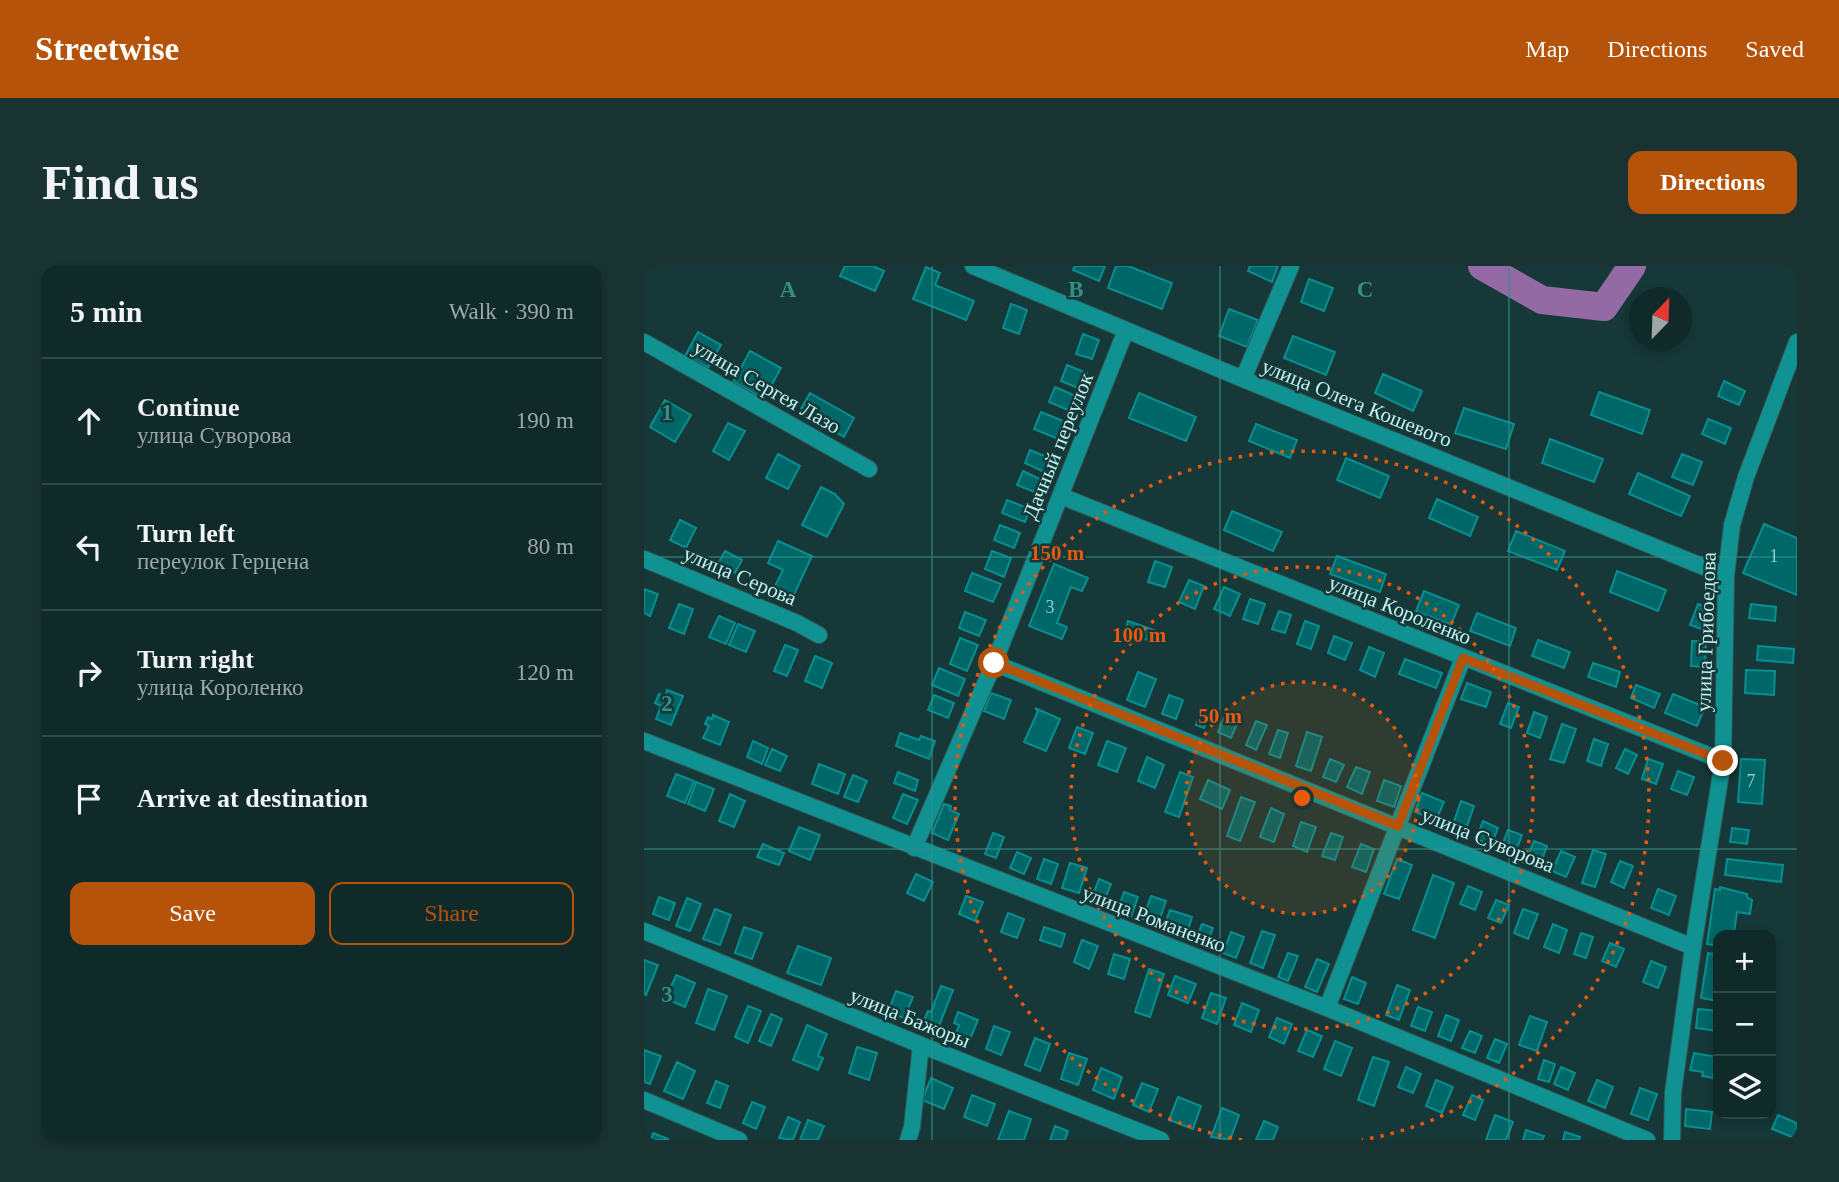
<!DOCTYPE html>
<meta charset="utf-8">
<style>
body{margin:0;font-family:Georgia,serif;background:#193232;color:#f1f3f6}
.controls{position:absolute;right:21px;bottom:21px;display:grid;overflow:hidden;border-radius:14px;box-shadow:0 4px 10px #0003}
.controls button{width:63px;height:63px;display:grid;place-items:center;padding:0;border:0;border-bottom:2px solid #304647;background:#102a2a;color:#f1f3f6;font:35px sans-serif}
.compass{position:absolute;left:985px;top:21px;width:63px;height:63px;border-radius:50%;background:#102a2a;box-shadow:0 4px 10px #0003;rotate:23deg}
.stop{position:absolute;width:21px;height:21px;margin:-16px;border:5px solid #b45309;border-radius:50%;background:#fff}
.stop.end{background:#b45309;border-color:#fff;box-shadow:0 2px 7px #0008}
.list{margin:0;padding:0;list-style:none}
h2{display:flex;justify-content:space-between;align-items:center;height:91px;margin:0;padding:0 28px;font-size:30px}
h2 small{font-size:23px;font-weight:400;color:#9ca7a8}
.list li{display:grid;grid-template-columns:46px 1fr auto;gap:21px;align-items:center;box-sizing:border-box;height:126px;padding:0 28px;border-top:2px solid #304647}
.list b{display:block;font-size:26px;white-space:nowrap}
.list p{margin:0;font-size:23px;white-space:nowrap;color:#9ca7a8}
.list em{font-size:23px;font-style:normal;color:#9ca7a8}
.actions{display:flex;gap:14px;padding:21px 28px}
.actions a{flex:1;padding:16px 0;border:2px solid #b45309;border-radius:14px;text-align:center;font-size:24px;color:#b45309}
.actions .main{background:#b45309;color:#fff}
.icon{flex:none;width:38px;height:38px;fill:none;stroke:currentColor;stroke-width:2;stroke-linecap:round;stroke-linejoin:round}
.map{position:relative;flex:none;width:1153px;height:874px;overflow:hidden;border-radius:14px}
header{display:flex;align-items:center;gap:42px;box-sizing:border-box;height:98px;padding:0 35px;background:#b45309;color:#fff}
header strong{font-size:33px}
nav{display:flex;gap:38px;margin-inline-start:auto;font-size:24px}
.intro{display:flex;align-items:center;justify-content:space-between;box-sizing:border-box;height:168px;padding:0 42px}
h1{margin:0;font-size:49px}
.button{padding:18px 32px;border-radius:14px;background:#b45309;color:#fff;font-size:24px;font-weight:700}
main{display:flex;gap:42px;padding:0 42px}
aside{flex:1;background:#102a2a;border-radius:14px;box-shadow:0 4px 10px #0003}
.map>svg:first-child{display:block}
.lines{fill:none;stroke-linecap:round;stroke-linejoin:round}
.river{stroke:#936aa4;stroke-width:28}
.building{fill:#006768;stroke:#078f90;stroke-width:2}
.minor-casing{stroke:#325655;stroke-width:18}
.minor{stroke:#109292;stroke-width:16}
.route{stroke:#b45309;stroke-width:9}
.grid{fill:none;stroke:#328f88;stroke-width:2;stroke-opacity:0.55}
.ring{fill:none;stroke:#e8590c;stroke-width:3.5;stroke-dasharray:3.5 7}
.labels{text-anchor:middle;dominant-baseline:central;stroke-width:5;stroke-linejoin:round;paint-order:stroke}
.number-label{font-size:18px;fill:#90cece}
.street-label{font-size:21px;fill:#c0f1f0;stroke:#163838}
.grid-label{font-size:23px;text-anchor:middle;font-weight:bold;fill:#328f88;stroke:#163838;stroke-width:5;stroke-linejoin:round;paint-order:stroke}
.centre{fill:#e8590c;stroke:#163838;stroke-width:3.5}
.ring-label{font-size:21px;text-anchor:middle;font-weight:bold;fill:#e8590c;stroke:#163838;stroke-width:5;stroke-linejoin:round;paint-order:stroke}
</style>
<header>
<strong>Streetwise</strong>
<nav><a>Map</a><a>Directions</a><a>Saved</a></nav>
</header>
<div class="intro"><h1>Find us</h1><a class="button">Directions</a></div>
<main>
<aside>
<h2>5 min<small>Walk · 390 m</small></h2>
<ul class="list">
<li><svg class="icon" aria-label="ahead" viewBox="0 0 24 24"><path d="M12 20V5M6 11l6-6 6 6"/></svg><div><b>Continue</b><p>улица Суворова</p></div><em>190 m</em></li>
<li><svg class="icon" aria-label="left" viewBox="0 0 24 24"><path d="M17 20v-9H6M10 6l-5 5 5 5"/></svg><div><b>Turn left</b><p>переулок Герцена</p></div><em>80 m</em></li>
<li><svg class="icon" aria-label="right" viewBox="0 0 24 24"><path d="M7 20v-9h11M14 6l5 5-5 5"/></svg><div><b>Turn right</b><p>улица Короленко</p></div><em>120 m</em></li>
<li><svg class="icon" aria-label="arrive" viewBox="0 0 24 24"><path d="M6 21V4h12l-3 4 3 4H6"/></svg><div><b>Arrive at destination</b></div></li>
</ul>
<div class="actions"><a class="main">Save</a><a>Share</a></div>
</aside>
<div class="map">
<svg width="1153" height="874" viewBox="0 0 1153 874">
<rect width="100%" height="100%" fill="#163838"/>
<g class="lines">
<path class="river" d="M838,0L898,34L960,41L988,0"/>
</g>
<path class="building" d="M201,0H229L240,5L231,25L196,10Z
M431,0H461L455,15L429,4Z
M472,0H484L528,17L518,43L464,22Z
M606,0H634L628,16L604,5Z
M282,1L296,7L291,19L330,35L322,54L269,33Z
M665,13L689,22L680,45L657,36Z
M367,38L383,44L375,68L359,62Z
M585,43L614,54L603,81L575,70Z
M54,66L77,79L64,102L41,90Z
M439,68L455,74L448,93L432,88Z
M649,70L691,86L682,109L640,92Z
M106,85L137,102L120,133L89,116Z
M423,99L443,107L436,123L417,115Z
M739,108L778,125L769,145L731,127Z
M1080,115L1101,125L1095,139L1074,130Z
M411,121L432,130L426,145L405,136Z
M955,126L1006,144L998,168L947,149Z
M166,127L210,152L200,171L155,146Z
M495,127L552,151L542,175L485,152Z
M21,134L47,149L31,176L6,161Z
M820,142L870,158L862,183L811,167Z
M397,146L422,156L414,173L390,163Z
M1064,153L1087,162L1081,178L1058,168Z
M84,157L101,165L85,194L69,185Z
M612,158L653,174L646,192L605,175Z
M906,173L959,193L950,216L898,197Z
M386,184L408,193L402,207L381,197Z
M134,188L156,200L144,223L122,212Z
M1038,188L1058,196L1049,219L1028,211Z
M702,192L745,210L736,232L693,214Z
M379,205L398,214L393,227L373,219Z
M994,207L1046,230L1037,250L985,228Z
M177,221L191,228L200,238L183,271L158,259Z
M793,233L834,251L826,270L785,252Z
M363,234L386,243L381,256L358,247Z
M588,245L638,266L629,285L580,264Z
M36,254L52,262L42,282L26,274Z
M1120,258L1153,272V329L1099,307Z
M356,259L376,267L370,282L350,274Z
M872,265L921,285L913,304L864,285Z
M134,275L168,290L147,335L128,326L139,304L124,297Z
M81,285L98,294L91,307L74,298Z
M348,285L367,292L360,311L341,303Z
M693,290L742,308L736,326L686,308Z
M511,295L528,301L521,321L504,316Z
M410,298L444,312L438,325L427,321L413,357L423,361L418,373L385,360Z
M973,305L1022,324L1014,345L966,326Z
M328,307L357,318L349,336L321,325Z
M545,314L560,320L551,343L535,336Z
M580,321L596,328L586,350L570,343Z
M0,323L14,328L6,350L0,347Z
M780,325L815,339L807,359L772,345Z
M606,333L621,338L614,358L599,353Z
M35,338L49,343L40,368L25,362Z
M1054,338L1068,343L1060,364L1046,359Z
M1107,338L1132,341L1131,355L1105,352Z
M635,345L647,349L641,367L628,363Z
M321,346L342,354L335,370L315,362Z
M833,347L872,362L866,380L826,365Z
M75,350L91,357L82,378L65,371Z
M484,355L516,366L512,377L481,366Z
M661,355L675,360L667,383L653,378Z
M94,358L111,365L102,386L85,379Z
M690,370L708,377L701,394L684,387Z
M316,372L334,379L323,405L306,398Z
M894,374L926,386L920,402L888,390Z
M1048,375L1062,376L1061,401L1047,400Z
M141,379L154,384L143,410L130,405Z
M1114,380L1150,383L1149,397L1113,394Z
M725,381L740,387L731,411L716,404Z
M171,390L188,397L178,422L161,415Z
M761,393L798,407L792,422L755,408Z
M949,397L976,406L972,421L944,411Z
M295,402L321,413L314,430L288,419Z
M1102,404L1131,405L1130,429L1101,427Z
M494,406L512,413L501,441L483,434Z
M823,417L847,426L842,441L817,433Z
M992,419L1016,428L1010,442L987,432Z
M23,424L39,430L27,459L12,453L17,440L11,437L15,428L21,430Z
M347,427L367,434L360,453L340,445Z
M1029,428L1061,441L1053,460L1021,447Z
M290,429L310,437L304,452L284,444Z
M525,429L539,434L532,453L518,448Z
M864,437L875,441L867,462L856,458Z
M391,442L416,453L402,485L380,476L394,445Z
M558,442L567,445L560,462L552,459Z
M890,446L903,451L896,472L883,467Z
M69,449L85,456L76,479L59,472L65,460L61,458L64,451L68,453Z
M581,450L594,456L587,472L574,466Z
M612,455L623,459L612,484L602,479Z
M918,458L932,463L920,497L906,493Z
M433,461L449,467L441,488L425,482Z
M634,464L644,467L636,492L625,488Z
M663,466L678,471L667,505L652,500Z
M256,467L275,474L277,470L291,475L285,493L252,480Z
M950,473L964,478L957,500L943,495Z
M109,475L124,482L118,498L103,491Z
M463,475L482,482L473,506L454,499Z
M128,483L143,490L136,505L121,499Z
M981,483L993,489L984,508L972,502Z
M503,491L520,499L511,522L494,515Z
M686,493L700,499L692,516L679,511Z
M1004,493L1019,498L1012,518L998,513Z
M1097,493L1121,494L1118,538L1094,536Z
M175,498L201,508L194,528L168,518Z
M712,501L726,506L718,528L703,521Z
M1034,505L1050,511L1043,529L1027,523Z
M254,506L274,514L271,525L250,517Z
M536,506L549,511L535,551L521,546Z
M32,508L50,515L41,537L23,530Z
M209,509L223,515L214,536L200,531Z
M564,514L586,524L578,543L556,533Z
M740,514L757,520L750,541L733,535Z
M52,516L70,523L61,545L44,538Z
M778,527L800,536L792,554L771,546Z
M86,528L101,535L90,561L75,555Z
M259,528L274,534L263,558L249,552Z
M597,531L611,536L596,575L583,570Z
M817,535L830,540L820,569L807,564Z
M300,538L307,540L306,544L315,548L304,574L288,567Z
M627,542L640,548L630,576L616,571Z
M839,555L854,562L847,580L832,573Z
M657,556L672,561L663,586L649,580Z
M155,561L176,569L166,594L145,585Z
M1088,562L1105,564L1103,578L1086,576Z
M864,564L878,569L871,587L857,582Z
M349,567L360,571L352,592L341,588Z
M687,567L699,571L691,594L678,590Z
M890,575L903,580L896,599L882,594Z
M119,578L140,587L135,599L113,591Z
M717,578L730,583L722,606L708,601Z
M949,584L962,588L951,621L938,617Z
M917,585L931,591L922,611L908,605Z
M373,586L387,592L380,608L366,602Z
M400,593L414,598L407,618L393,613Z
M753,593L768,599L755,633L740,628Z
M1083,593L1139,599L1137,616L1081,609Z
M976,595L989,600L980,622L967,616Z
M426,597L443,602L435,627L418,622Z
M272,608L289,616L280,635L263,627Z
M789,609L810,617L791,672L769,664Z
M455,613L467,618L459,638L447,634Z
M824,620L838,626L831,644L816,638Z
M1076,621L1103,628V631L1108,634L1106,648L1093,646L1090,667L1102,669H1074V680L1063,678L1071,623L1076,624Z
M1014,623L1032,630L1025,649L1007,642Z
M480,626L494,631L487,651L473,646Z
M322,630L339,636L331,655L315,648Z
M507,630L522,635L514,658L499,653Z
M15,631L31,637L25,654L9,648Z
M43,632L57,638L46,665L32,660Z
M852,634L865,639L857,657L844,652Z
M71,643L87,649L76,679L59,673Z
M879,643L894,648L884,673L870,667Z
M526,644L548,651L542,671L519,663Z
M364,647L380,653L373,672L357,666Z
M558,658L569,662L563,678L552,674Z
M909,658L923,664L915,687L900,681Z
M100,661L118,667L108,693L91,687Z
M400,661L421,668L417,681L396,674Z
M618,665L631,669L619,702L606,697Z
M587,666L600,671L592,692L579,687Z
M937,667L949,671L942,692L930,688Z
M438,674L454,680L445,703L430,696Z
M966,677L980,683L972,701L958,695Z
M154,680L187,692L177,719L143,707Z
M644,687L654,690L644,715L634,711Z
M1064,687L1074,689V735L1057,732Z
M470,688L486,693L480,713L464,708Z
M673,693L685,698L673,726L661,721Z
M0,694L14,699L2,729L0,728Z
M1007,695L1022,701L1014,722L999,716Z
M505,703L520,708L506,751L491,746Z
M32,709L51,717L41,741L22,733Z
M531,710L552,718L544,737L524,729Z
M708,711L722,717L714,738L700,733Z
M753,719L766,724L755,754L742,749Z
M297,720L309,724L293,765L278,759L284,745L287,746Z
M64,723L83,730L70,764L52,757Z
M252,725L269,731L260,752L244,746Z
M567,727L582,732L573,758L558,752Z
M598,737L615,744L607,766L590,759Z
M104,740L117,745L104,777L91,771Z
M774,741L788,746L781,765L767,760Z
M1054,743L1074,745V765L1052,762Z
M314,746L334,754L324,778L310,772L315,759L310,757Z
M127,748L138,753L127,780L115,775Z
M802,749L815,754L807,775L794,770Z
M886,750L903,756L893,785L875,779Z
M633,752L648,758L640,778L625,771Z
M163,759L183,768L174,790L179,792L174,804L149,794Z
M350,760L366,766L357,789L342,783Z
M663,764L678,770L669,791L654,785Z
M826,765L838,770L831,787L818,782Z
M391,772L406,778L396,805L381,799Z
M851,773L863,778L855,797L843,792Z
M691,775L708,782L697,810L680,803Z
M213,781L233,787L225,814L205,807Z
M0,784L17,790L6,818L0,816Z
M425,787L443,793L434,819L417,813Z
M1050,787L1073,791L1069,812L1058,810L1059,806L1046,804Z
M729,791L745,796L730,840L714,834Z
M900,794L911,798L905,816L894,813Z
M33,796L51,805L39,833L20,825Z
M762,801L777,808L769,827L754,821Z
M917,801L931,807L924,824L910,818Z
M457,802L478,811L470,833L449,824Z
M287,812L309,822L300,843L278,834Z
M792,814L809,821L798,847L782,840Z
M953,814L969,821L961,842L944,835Z
M72,815L84,820L76,842L63,837Z
M498,817L514,823L505,846L489,839Z
M996,822L1013,828L1004,854L987,848Z
M328,829L351,838L343,860L320,851Z
M828,829L839,834L831,854L819,849Z
M534,831L557,840L549,863L525,854Z
M108,836L121,841L112,863L99,857Z
M578,842L595,849L586,874L567,871Z
M1042,843L1068,846L1066,863L1041,860Z
M365,845L387,853L380,874H354Z
M851,849L869,856L862,874H842Z
M1134,849L1153,857V873L1128,863Z
M144,851L156,856L149,874L135,872Z
M164,854L180,860L174,874H156Z
M620,855L634,861L629,874H612Z
M411,860L424,865L421,874H406Z
M882,864L900,870L898,874H879Z
M921,866L936,871L935,874H919Z
M9,867L24,873V874H7Z"/>
<g class="lines">
<g class="minor-casing">
<path id="minor" d="M329,0L599,113L1082,310
M0,76L225,203
M599,113L647,0
M417,230L1079,495
M0,293L153,357L175,369
M350,397L1049,681
M0,475L683,742L1003,874
M270,582L350,397L482,64
M0,665L277,779L517,874
M683,742L819,392
M0,834L95,874
M264,874L268,861L277,779
M1028,874L1029,827L1049,681L1079,495L1082,310L1088,259L1102,211L1153,76"/>
</g>
<use href="#minor" class="minor"/>
</g>
<g class="lines">
<path class="route" d="M350,397L754,560L819,392L1079,495"/>
</g>
<path class="grid" d="M288,0V874M576,0V874M865,0V874M0,291H1153M0,583H1153"/>
<circle cx="658" cy="532" r="116" fill="#e8590c" fill-opacity=".12"/>
<g class="ring">
<circle cx="658" cy="532" r="116"/>
<circle cx="658" cy="532" r="231"/>
<path d="M598 874A347 347 0 1 1 718 874"/>
</g>
<g class="labels">
<g class="number-label">
<text x="1130" y="290">1</text>
<text x="406" y="341">3</text>
<text x="1107" y="515">7</text>
</g>
<g class="street-label">
<text transform="translate(123 121) rotate(30)">улица Сергея Лазо</text>
<text transform="translate(713 137) rotate(22)">улица Олега Кошевого</text>
<text transform="translate(414 180) rotate(-68)">Дачный переулок</text>
<text transform="translate(96 310) rotate(23)">улица Серова</text>
<text transform="translate(756 344) rotate(22)">улица Короленко</text>
<text transform="translate(1062 366) rotate(-88)">улица Грибоедова</text>
<text transform="translate(844 574) rotate(22)">улица Суворова</text>
<text transform="translate(510 653) rotate(21)">улица Романенко</text>
<text transform="translate(266 752) rotate(22)">улица Бажоры</text>
</g>
</g>
<g class="grid-label">
<text x="144" y="31">A</text>
<text x="432" y="31">B</text>
<text x="721" y="31">C</text>
<text x="23" y="154">1</text>
<text x="23" y="445">2</text>
<text x="23" y="736">3</text>
</g>
<circle cx="658" cy="532" r="10" class="centre"/>
<g class="ring-label">
<text x="413" y="294">150 m</text>
<text x="495" y="376">100 m</text>
<text x="576" y="457">50 m</text>
</g>
</svg>
<div class="controls">
<button>+</button>
<button>−</button>
<button><svg class="icon" aria-label="layers" viewBox="0 0 24 24"><path d="M12 4l9 5-9 5-9-5zM3 14l9 5 9-5"/></svg></button>
</div>
<svg class="compass" viewBox="-18 -18 36 36"><path d="M0-13l5 13h-10z" fill="#e53935"/><path d="M0 13l5-13h-10z" fill="#9ca7a8"/></svg>
<div class="stop" style="left:350px;top:397px"></div>
<div class="stop end" style="left:1079px;top:495px"></div>
</div>
</main>
